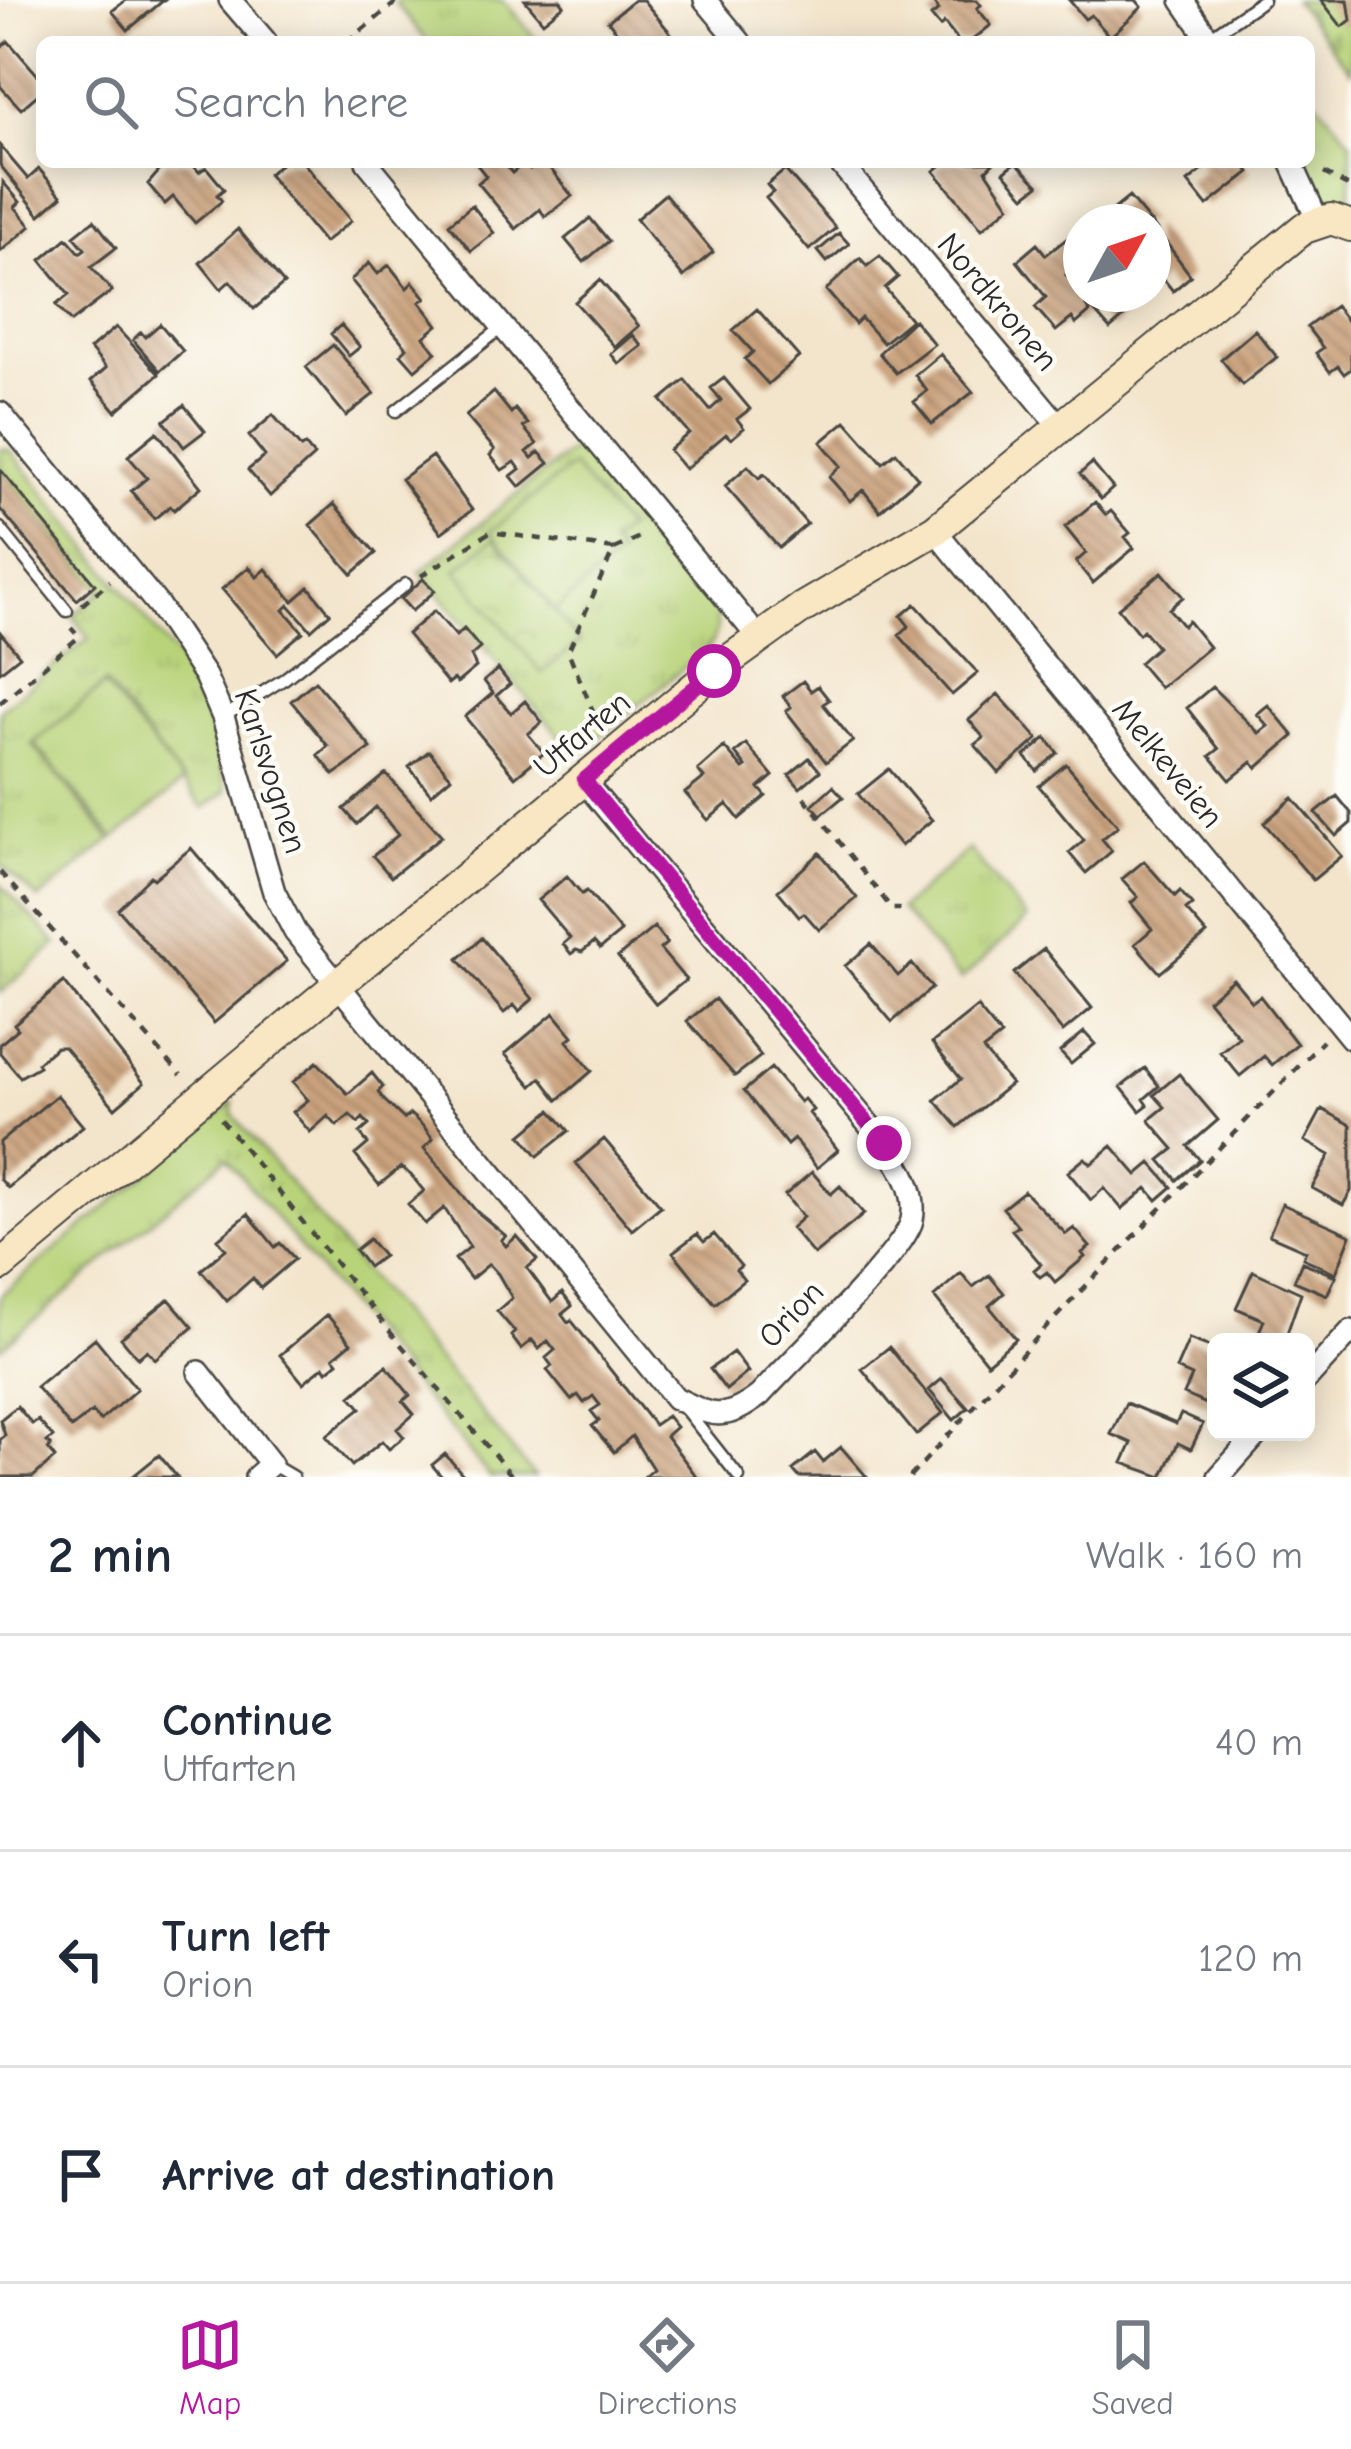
<!DOCTYPE html>
<meta charset="utf-8">
<style>
body{margin:0;font-family:"Comic Neue",sans-serif;background:#f2f2f3;color:#1f2937}
.controls{position:absolute;right:36px;bottom:36px;display:grid;overflow:hidden;border-radius:18px;box-shadow:0 6px 30px #0003}
.controls button{width:108px;height:108px;display:grid;place-items:center;padding:0;border:0;border-bottom:3px solid #e0e1e3;background:#fff;color:#1f2937;font:60px sans-serif}
.compass{position:absolute;left:1063px;top:204px;width:108px;height:108px;border-radius:50%;background:#fff;box-shadow:0 6px 30px #0003;rotate:50deg}
.stop{position:absolute;width:36px;height:36px;margin:-27px;border:9px solid #b5179e;border-radius:50%;background:#fff}
.stop.end{background:#b5179e;border-color:#fff;box-shadow:0 3px 12px #0008}
.list{margin:0;padding:0;list-style:none}
h2{display:flex;justify-content:space-between;align-items:center;height:156px;margin:0;padding:0 48px;font-size:51px}
h2 small{font-size:39px;font-weight:400;color:#747a83}
.list li{display:grid;grid-template-columns:78px 1fr auto;gap:36px;align-items:center;box-sizing:border-box;height:216px;padding:0 48px;border-top:3px solid #e0e1e3}
.list b{display:block;font-size:45px;white-space:nowrap}
.list p{margin:0;font-size:39px;white-space:nowrap;color:#747a83}
.list em{font-size:39px;font-style:normal;color:#747a83}
.icon{flex:none;width:66px;height:66px;fill:none;stroke:currentColor;stroke-width:2;stroke-linecap:round;stroke-linejoin:round}
.map{position:relative;flex:none;width:1351px;height:1477px;overflow:hidden}
.search{position:absolute;background:#fff;box-shadow:0 6px 30px #0003;left:36px;right:36px;top:36px;height:132px;display:flex;align-items:center;gap:30px;box-sizing:border-box;padding:0 42px;border-radius:18px;color:#747a83;font-size:45px}
.sheet{height:804px;background:#fff}
nav{display:flex;justify-content:space-around;align-items:center;box-sizing:border-box;height:168px;border-top:3px solid #e0e1e3;background:#fff;font-size:33px;color:#747a83}
nav a{display:grid;justify-items:center;gap:6px}
nav .on{color:#b5179e}
.map>svg:first-child{display:block}
.grass{fill:url(#grass-tufts);stroke:#727f52;stroke-width:3}
.cemetery{fill:url(#cemetery-stones);stroke:#727f52;stroke-width:3}
.park{fill:url(#park-crowns);stroke:#727f52;stroke-width:3}
.pitch{fill:#b8d379;stroke:#727f52;stroke-width:3}
.building{fill:url(#building-back-hatch)}
.lines{fill:none;stroke-linecap:round;stroke-linejoin:round}
.lane-casing{stroke:#494743;stroke-width:15}
.street-casing{stroke:#494743;stroke-width:26}
.secondary-casing{stroke:#494743;stroke-width:34}
.path{stroke:#494743;stroke-width:4.5;stroke-dasharray:9 9;stroke-linecap:butt}
.lane{stroke:#fff;stroke-width:10}
.street{stroke:#fff;stroke-width:21}
.secondary{stroke:#f9e7c3;stroke-width:30}
.route{stroke:#b5179e;stroke-width:15}
.labels{text-anchor:middle;dominant-baseline:central;stroke-width:9;stroke-linejoin:round;paint-order:stroke}
.street-label{font-size:33px;fill:#2b2b2b;stroke:#fdfcf7}
</style>
<div class="map">
<svg width="1351" height="1477" viewBox="0 0 1351 1477">
<defs>
<pattern id="grass-tufts" width="24" height="20" patternUnits="userSpaceOnUse" patternTransform="scale(3)"><rect width="24" height="20" fill="#b8d379"/><path d="M3 7l-1-3M5 7V3M7 7l1-3M15 17l-1-3M17 17v-4M19 17l1-3" fill="none" stroke="#9eb569"/></pattern>
<pattern id="cemetery-stones" width="16" height="16" patternUnits="userSpaceOnUse" patternTransform="scale(3)"><rect width="16" height="16" fill="#b8d379"/><path d="M2 7V4a2 2 0 0 1 4 0v3zM10 15v-3a2 2 0 0 1 4 0v3z" fill="#9eb569"/></pattern>
<pattern id="park-crowns" width="20" height="18" patternUnits="userSpaceOnUse" patternTransform="scale(3)"><rect width="20" height="18" fill="#b8d379"/><path d="M2 6a3 3 0 1 1 6 0M12 15a3 3 0 1 1 6 0" fill="none" stroke="#9eb569"/></pattern>
<pattern id="building-back-hatch" width="6" height="6" patternUnits="userSpaceOnUse" patternTransform="scale(3)"><rect width="6" height="6" fill="#cba37e"/><path d="M-1 5l2 2M0 0l6 6M5-1l2 2" fill="none" stroke="#a58567"/></pattern>
</defs>
<rect width="100%" height="100%" fill="#fdfcf7"/>
<filter id="ink" filterUnits="userSpaceOnUse"><feTurbulence type="fractalNoise" baseFrequency=".00833" numOctaves="2"/><feDisplacementMap in="SourceGraphic" scale="24" xChannelSelector="R" yChannelSelector="G"/><feConvolveMatrix kernelMatrix="1 2 1 2 8 2 1 2 1" color-interpolation-filters="sRGB"/></filter>
<filter id="wash" filterUnits="userSpaceOnUse"><feTurbulence type="fractalNoise" baseFrequency=".004" numOctaves="4" result="noise"/><feDisplacementMap in="SourceGraphic" scale="48" xChannelSelector="R" yChannelSelector="G"/><feGaussianBlur stdDeviation="2.7" result="paint"/><feColorMatrix in="noise" values="0 0 0 0 0 0 0 0 0 0 0 0 0 0 0 0 0 1.4 0 .05"/><feComposite in="paint" operator="in"/></filter>
<g filter="url(#wash)">
<rect width="100%" height="100%" fill="#f3e5cc"/>
<path class="grass" d="M399,0H503L537,40L428,42L395,3Z
M1309,92L1351,141V209L1326,199L1301,162H1309Z
M579,444L717,613V631L710,646L577,756L420,572Z
M0,449L10,450L184,666L207,717L227,791L204,808L105,683L32,744L111,840L39,899L0,864V710L89,638L72,616L102,591L0,467Z
M969,849L1027,919L961,980L900,909Z
M0,884L57,944L0,993Z
M233,1102V1115L535,1477H490L226,1158L0,1349V1296Z"/>
<path class="cemetery" d="M1294,0H1351V71Z"/>
<path class="park" d="M494,538L580,642L542,673L456,570Z"/>
<path class="pitch" d="M572,466L626,529L610,543L619,554L555,611L490,532Z
M104,685L183,782L114,839L34,743Z"/>
<g id="blocks">
<path class="building" d="M126,0H164L128,30L112,11Z
M525,0H560L564,5L543,22Z
M634,0H643L678,42H625L608,21Z
M931,0H977L981,5L977,8L991,25L970,42H959L944,23L940,27L931,16L939,10Z
M1069,0H1136L1142,7L1110,37L1091,15L1085,19Z
M1321,0H1348L1351,20L1342,27Z
M8,41L42,80V91L21,109L0,86V48Z
M0,146L28,179L39,169L62,196L40,215L0,165Z
M167,162H190L199,172L206,167L224,189L217,195L222,201L195,223L173,197L165,204L148,184Z
M283,162H303L351,221L324,243L268,174Z
M483,162H503L512,173L525,162L530,169L545,162L572,196L545,217L540,209L516,229L478,183L486,176L478,166Z
M945,162H994L986,170L1010,206L982,229L934,171Z
M1016,162L1039,185L1025,196L1004,172Z
M1198,162H1242L1250,172L1207,206L1188,182L1204,169Z
M785,170L836,228L809,250L766,198L773,192L767,185Z
M3,182L20,202L15,207L31,226L0,252Z
M665,194L713,252L683,277L636,219Z
M1129,197L1150,222H1098Z
M472,205L494,233L471,251L449,224Z
M590,218L609,241L584,262L565,239Z
M94,220L116,248L91,267L112,291L71,322L56,305L69,295L41,260L67,238L80,253L85,249L74,236Z
M1153,225L1191,276L1173,291L1158,272L1161,280L1153,287Z
M238,229L284,284L254,309L230,281L221,289L200,263Z
M839,233L849,244L827,262L818,251Z
M1074,233L1081,242V263L1066,275L1092,302L1086,306L1090,312L1076,324L1072,318L1056,331L1035,307L1046,297L1017,261L1037,244L1046,255Z
M880,256L898,277L885,288L911,320L883,343L861,318L855,324L826,290L860,258L867,266Z
M369,263L378,274L389,265L407,288L413,282L426,298L420,302L438,325L424,337L436,352L415,370L401,354L407,348L351,280Z
M600,280L639,326L615,347L575,302Z
M1109,299L1124,317L1110,329L1094,311Z
M1335,306L1351,326V369L1344,374L1338,366L1330,372L1316,353L1323,348L1307,327Z
M757,309L799,357L768,384L745,359L753,352L733,330Z
M914,320L934,344L896,373L879,353Z
M160,324L183,351L160,371L133,340L141,332L145,337Z
M341,325L360,347L349,356L331,334Z
M116,327L159,374L116,411L91,381L106,368L90,349Z
M1255,330L1277,357L1242,385L1221,359Z
M633,335L642,346L619,364L611,354Z
M333,345L374,394L346,416L306,367Z
M940,354L973,392L932,424L914,402L927,391L915,375Z
M724,378L750,409L737,419L744,428L731,439L726,434L685,469L669,450L689,433L661,400L685,380L710,410L721,400L711,388Z
M494,392L511,413L515,409L528,424L523,427L537,444L527,452L532,458L539,452L549,463L520,487L511,476L520,469L515,462L502,470L490,455L495,450L466,416Z
M184,405L205,431L184,447L164,421Z
M273,415L301,448L305,445L314,456L270,496L248,470L265,456L249,436Z
M846,421L883,463L896,452L918,478L880,511L863,490L850,501L829,477L841,466L821,442Z
M157,432L201,487L174,510L170,506L154,519L131,491L147,478L128,456Z
M432,456L472,510L441,533L401,479Z
M1092,463L1113,488L1101,499L1080,474Z
M748,466L759,478L764,474L807,524L779,548L725,486Z
M0,469L95,584L77,600L0,509Z
M1095,502L1106,515L1111,511L1130,533L1125,537L1134,548L1093,583L1076,562L1086,553L1065,527Z
M334,504L376,553L352,574L310,525Z
M249,567L257,577L266,569L293,601L309,587L330,613L311,630L289,605L284,610L303,632L277,654L222,589Z
M1162,572L1183,597L1169,609L1183,626L1188,621L1209,647L1160,688L1139,663L1157,647L1143,630L1139,634L1118,608Z
M423,579L435,591L412,611L401,599Z
M915,604L978,673L952,695L899,635L909,626L901,616Z
M434,611L456,636L464,629L480,648L471,656L476,667L457,683L454,679L448,684L407,634Z
M0,632L20,656L0,672Z
M498,669L510,684L496,696L511,713L525,701L542,722L528,734L544,753L515,777L465,717L493,693L484,681Z
M315,681L371,748L334,775L318,755L328,746L291,701Z
M803,681L811,691L818,686L829,700L823,704L853,741L826,762L786,711L791,707L783,696Z
M1212,687L1259,733L1268,726L1257,714L1268,705L1294,736L1257,768L1252,762L1230,780L1210,756L1219,749L1187,708Z
M998,694L1038,739L999,773L975,745L984,738L969,720Z
M1046,738L1058,753L1037,771L1025,756Z
M746,744L773,776L759,788L766,796L739,819L727,804L708,820L685,793L704,778L698,770L724,747L743,769L746,767L735,753Z
M429,751L451,777L431,794L409,767Z
M809,758L820,771L800,788L789,775Z
M1066,764L1118,826L1102,839L1112,851L1086,873L1069,853L1084,840L1039,786Z
M889,769L932,820L901,846L858,794Z
M386,774L442,836L391,877L373,856L398,835L376,807L357,824L344,809Z
M833,786L843,797L821,815L812,805Z
M1337,796L1351,813V823L1336,836L1316,813Z
M1293,798L1342,856L1313,880L1264,823Z
M191,848L287,961L214,1023L118,909L151,876L154,879Z
M820,853L857,898L819,930L804,913L799,916L778,891Z
M1144,861L1175,896L1180,891L1192,905L1186,910L1207,934L1160,973L1135,944L1152,929L1131,903L1138,897L1122,879Z
M567,876L582,894L587,891L621,932L600,949L594,942L582,952L576,950L571,954L563,944L570,938L538,900Z
M654,927L667,943L660,949L686,980L656,1004L618,957Z
M482,938L533,999L519,1011L514,1005L504,1013L458,959Z
M871,944L898,976L912,964L932,988L892,1022L845,966Z
M1044,949L1092,1008L1063,1032L1014,973Z
M1233,979L1252,1002L1260,996L1297,1044L1272,1065L1264,1056L1240,1076L1220,1052L1239,1037L1208,1000Z
M64,982L144,1083L115,1108L64,1047H56L37,1063L39,1066L20,1077L0,1053V1044L18,1029L14,1024Z
M715,999L761,1056L735,1076L687,1021Z
M977,1007L1001,1036L983,1050L1011,1084L958,1127L935,1100L961,1079L932,1043Z
M554,1013L573,1036L567,1041L592,1071L558,1100L541,1078L532,1086L505,1054Z
M1084,1032L1095,1044L1071,1064L1060,1052Z
M317,1062L348,1094L372,1073L383,1087L378,1092L384,1100L404,1119L410,1114L424,1127L433,1139L424,1148L476,1211L506,1236L501,1240L506,1246L517,1236L528,1249L537,1260L527,1268L552,1302L562,1293L572,1306L562,1314L568,1322L571,1320L654,1425L667,1416L676,1427L666,1436L697,1477H644L653,1469L632,1436L614,1452L592,1426L599,1421L591,1411L600,1405L593,1396L584,1403L578,1395L571,1400L547,1370L552,1366L546,1358L555,1350L548,1341L539,1349L532,1340L521,1349L511,1336L515,1332L497,1311L512,1298L498,1274L489,1264L471,1279L455,1259L470,1247L444,1208L425,1224L408,1204L424,1191L411,1175L401,1167L379,1185L355,1155L368,1144L360,1133L369,1125L363,1118L358,1123L350,1115L337,1126L328,1116L310,1132L293,1112L308,1100L293,1082Z
M771,1068L800,1102L804,1099L813,1110L809,1113L838,1150L817,1168L794,1139L787,1145L744,1091Z
M1145,1068L1159,1086L1144,1099L1148,1105L1140,1111L1121,1087Z
M1179,1074L1218,1120L1188,1146L1200,1160L1177,1180L1160,1160L1174,1149L1149,1120L1165,1107L1154,1095Z
M57,1095L83,1126L8,1188L0,1179V1142Z
M1322,1109L1351,1125V1191L1343,1205L1312,1188L1330,1155L1305,1141Z
M551,1110L569,1131L538,1156L521,1135Z
M604,1139L661,1206L632,1230L576,1163Z
M1112,1146L1137,1175L1151,1163L1172,1187L1157,1200L1147,1188L1122,1209L1104,1188L1091,1200L1068,1172L1085,1158L1091,1164Z
M812,1172L831,1194L840,1186L864,1214L814,1255L791,1228L803,1217L785,1195Z
M1024,1191L1066,1234L1074,1228L1090,1247L1082,1253L1085,1257L1055,1282L1047,1272L1040,1277L1034,1270L1041,1264L1012,1230L1018,1226L1003,1208Z
M1282,1204L1351,1235L1336,1273L1303,1258L1306,1251L1269,1235Z
M248,1214L275,1247L280,1243L295,1259L261,1288L253,1278L227,1301L201,1270L226,1249L218,1239Z
M697,1234L704,1242L714,1234L741,1266L736,1270L744,1280L715,1304L673,1252Z
M369,1239L383,1256L368,1267L355,1250Z
M1302,1262L1336,1276L1327,1295L1294,1281Z
M1253,1271L1301,1293L1284,1342L1256,1339L1264,1320L1236,1308Z
M961,1273L973,1287L989,1275L1004,1293L989,1306L1016,1339L987,1363L934,1297Z
M169,1299L193,1327L155,1359L147,1350L138,1358L121,1338Z
M327,1315L351,1343L334,1357L338,1362L327,1371L324,1366L303,1383L280,1355Z
M95,1338L137,1389L100,1421L92,1412L71,1428L36,1387Z
M1189,1339L1216,1349L1215,1408L1184,1394L1192,1376L1176,1369Z
M889,1347L943,1413L916,1435L862,1369Z
M733,1352L748,1372L726,1390L710,1369Z
M386,1366L410,1395L403,1401L414,1414L397,1429L404,1437L389,1449L382,1441L352,1466L326,1436L361,1408L351,1396Z
M942,1379L968,1408L954,1420L929,1390Z
M1126,1403L1176,1424L1181,1414L1203,1424L1191,1449L1178,1443L1162,1477L1123,1463L1132,1443L1111,1434Z
M17,1406L32,1424L38,1420L53,1437L47,1442L51,1446L48,1449L55,1458L33,1477H0V1440L5,1435L0,1420Z
M841,1447L867,1477H799L793,1470L815,1452L823,1462Z
M445,1454L465,1477H442L432,1465Z
M159,1455L177,1477H132Z"/>
</g>
</g>
<g filter="url(#ink)">
<use href="#blocks" fill-opacity="0" stroke="#494743" stroke-width="3"/>
<g class="lines">
<g class="lane-casing">
<path id="lane" d="M1208,38L1263,0
M396,411L504,326
M0,528L67,611
M223,717L284,679L406,584
M685,1409L739,1477
M271,1464L293,1477"/>
</g>
<g class="street-casing">
<path id="street" d="M230,0L266,42
M705,0L740,42
M1182,0L1211,42
M367,162L758,637
M839,162L1061,428
M1291,162L1318,221
M0,413L158,605L205,676L223,717L274,892L295,932L675,1398C713,1417 725,1422 760,1395C790,1361 904,1254 912,1220C918,1190 900,1166 884,1143L583,780
M935,530L1351,1038
M199,1372L271,1464L256,1477
M1306,1380L1351,1331
M1219,1477L1259,1432"/>
</g>
<g class="secondary-casing">
<path id="secondary" d="M0,1266L714,671L802,608L935,530L1304,228L1331,219L1351,226"/>
</g>
<path class="path" d="M347,42L399,0
M1324,173L1351,188
M614,549L644,535
M421,576L490,532L614,549L568,651L600,728
M82,605L110,581
M0,703L79,637L71,628
M804,797L892,909H900
M0,872L181,1075
M221,1119L391,1333L513,1477
M910,1477L1055,1318L1323,1041"/>
<use href="#lane" class="lane"/>
<use href="#street" class="street"/>
<use href="#secondary" class="secondary"/>
</g>
</g>
<g class="lines" filter="url(#ink)">
<path class="route" d="M714,671L584,780L884,1143"/>
</g>
<g class="labels">
<g class="street-label">
<text transform="translate(998 302) rotate(50)">Nordkronen</text>
<text transform="translate(582 734) rotate(-40)">Utfarten</text>
<text transform="translate(1168 763) rotate(51)">Melkeveien</text>
<text transform="translate(271 771) rotate(72)">Karlsvognen</text>
<text transform="translate(791 1314) rotate(-47)">Orion</text>
</g>
</g>
</svg>
<div class="controls">
<button><svg class="icon" aria-label="layers" viewBox="0 0 24 24"><path d="M12 4l9 5-9 5-9-5zM3 14l9 5 9-5"/></svg></button>
</div>
<svg class="compass" viewBox="-18 -18 36 36"><path d="M0-13l5 13h-10z" fill="#e53935"/><path d="M0 13l5-13h-10z" fill="#747a83"/></svg>
<div class="stop" style="left:714px;top:671px"></div>
<div class="stop end" style="left:884px;top:1143px"></div>
<div class="search"><svg class="icon" aria-label="search" viewBox="0 0 24 24"><circle cx="10" cy="10" r="6"/><path d="M15 15l6 6"/></svg>Search here</div>
</div>
<section class="sheet">
<h2>2 min<small>Walk · 160 m</small></h2>
<ul class="list">
<li><svg class="icon" aria-label="ahead" viewBox="0 0 24 24"><path d="M12 20V5M6 11l6-6 6 6"/></svg><div><b>Continue</b><p>Utfarten</p></div><em>40 m</em></li>
<li><svg class="icon" aria-label="left" viewBox="0 0 24 24"><path d="M17 20v-9H6M10 6l-5 5 5 5"/></svg><div><b>Turn left</b><p>Orion</p></div><em>120 m</em></li>
<li><svg class="icon" aria-label="arrive" viewBox="0 0 24 24"><path d="M6 21V4h12l-3 4 3 4H6"/></svg><div><b>Arrive at destination</b></div></li>
</ul>
</section>
<nav>
<a class="on"><svg class="icon" aria-label="map" viewBox="0 0 24 24"><path d="M3 6l6-2 6 2 6-2v14l-6 2-6-2-6 2zM9 4v14M15 6v14"/></svg>Map</a>
<a><svg class="icon" aria-label="directions" viewBox="0 0 24 24"><path d="M12 3l9 9-9 9-9-9zM9 14v-3h6M13 9l2 2-2 2"/></svg>Directions</a>
<a><svg class="icon" aria-label="saved" viewBox="0 0 24 24"><path d="M7 4h10v16l-5-4-5 4z"/></svg>Saved</a>
</nav>
